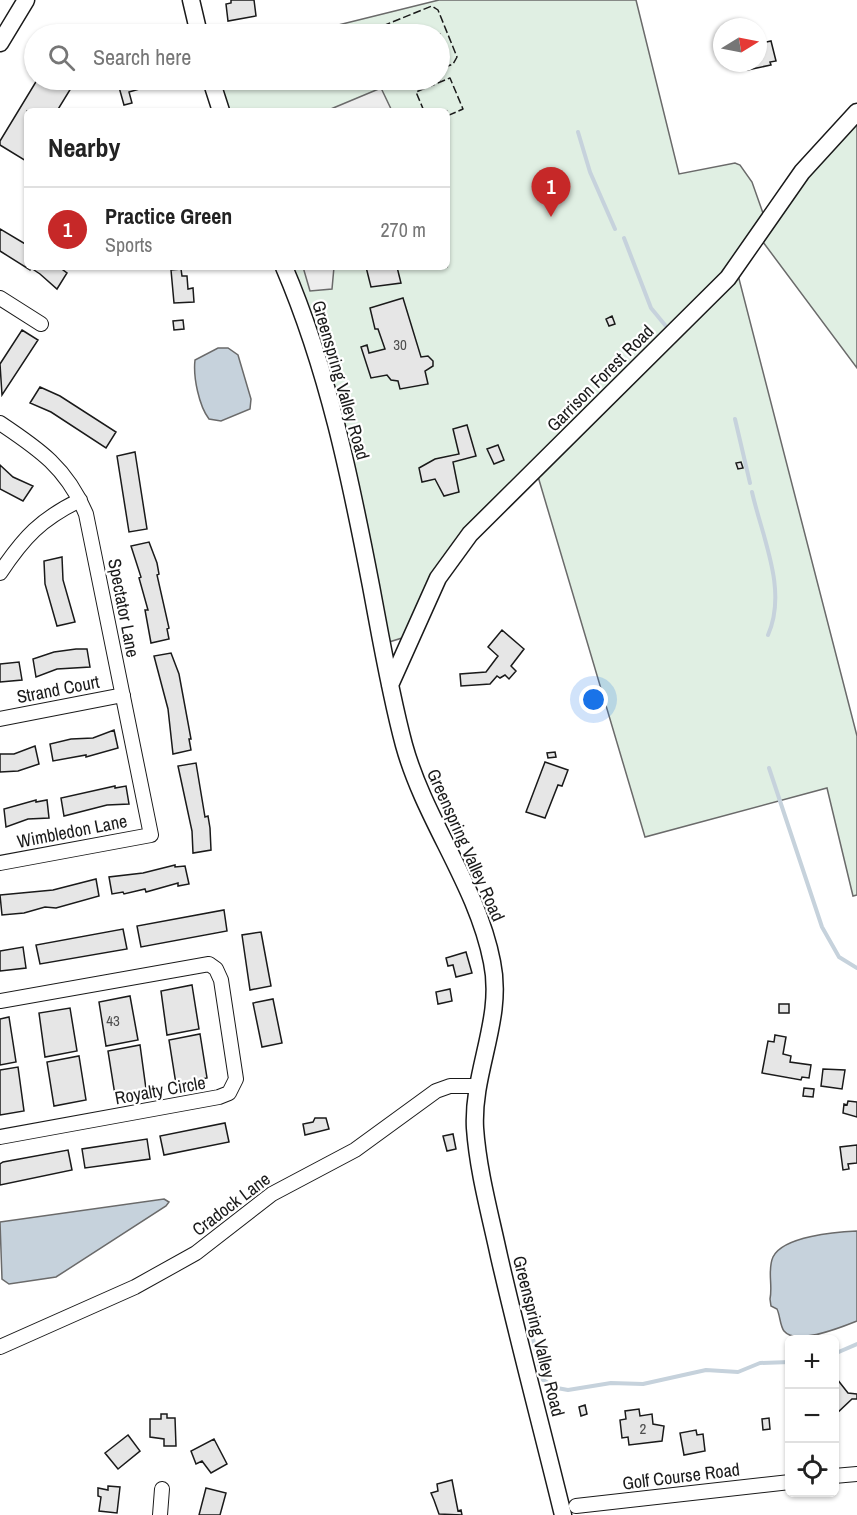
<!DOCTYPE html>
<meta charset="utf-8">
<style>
body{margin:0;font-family:"Archivo Narrow",sans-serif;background:#f6f6f6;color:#222}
.controls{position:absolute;right:18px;bottom:18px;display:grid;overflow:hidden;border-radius:9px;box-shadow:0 2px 4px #0004}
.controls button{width:54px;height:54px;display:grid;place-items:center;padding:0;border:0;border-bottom:2px solid #e0e0e0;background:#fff;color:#222;font:30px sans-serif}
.compass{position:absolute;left:713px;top:18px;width:54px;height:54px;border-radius:50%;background:#fff;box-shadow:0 2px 4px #0004;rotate:80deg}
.you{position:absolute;left:594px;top:700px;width:21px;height:21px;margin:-15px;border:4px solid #fff;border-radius:50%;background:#1a73e8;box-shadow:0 0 0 9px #1a73e833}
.badge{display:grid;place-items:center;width:39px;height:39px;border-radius:50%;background:#c62828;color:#fff;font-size:20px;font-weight:700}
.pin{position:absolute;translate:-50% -50px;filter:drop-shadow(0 2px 3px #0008)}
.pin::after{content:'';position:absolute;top:32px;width:21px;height:18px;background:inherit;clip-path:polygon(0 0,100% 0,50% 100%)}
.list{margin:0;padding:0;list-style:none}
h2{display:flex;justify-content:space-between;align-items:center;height:78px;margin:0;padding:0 24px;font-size:26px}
h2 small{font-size:20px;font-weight:400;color:#767676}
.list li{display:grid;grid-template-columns:39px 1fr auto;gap:18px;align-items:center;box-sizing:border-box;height:84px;padding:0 24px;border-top:2px solid #e0e0e0}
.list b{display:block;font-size:22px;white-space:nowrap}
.list p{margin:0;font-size:20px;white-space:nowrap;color:#767676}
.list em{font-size:20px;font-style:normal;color:#767676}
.icon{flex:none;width:33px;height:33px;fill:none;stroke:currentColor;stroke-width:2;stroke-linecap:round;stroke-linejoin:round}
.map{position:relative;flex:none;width:857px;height:1515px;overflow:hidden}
.search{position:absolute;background:#fff;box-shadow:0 2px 4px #0004;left:24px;top:24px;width:426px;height:66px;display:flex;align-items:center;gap:15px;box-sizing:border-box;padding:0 21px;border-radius:33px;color:#767676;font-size:22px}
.panel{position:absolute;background:#fff;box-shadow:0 2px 4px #0004;left:24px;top:108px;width:426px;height:162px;border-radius:9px}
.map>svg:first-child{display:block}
.green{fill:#e0efe3;stroke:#6a6a6a;stroke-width:1.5}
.parking{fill:#ededed;stroke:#6a6a6a;stroke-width:1.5}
.water{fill:#c6d2dc;stroke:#6a6a6a;stroke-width:1.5}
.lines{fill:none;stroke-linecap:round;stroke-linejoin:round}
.stream{stroke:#c6d2dc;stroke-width:4}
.building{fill:#e6e6e6;stroke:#1a1a1a;stroke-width:1.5}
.minor-casing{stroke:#1a1a1a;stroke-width:16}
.major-casing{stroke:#1a1a1a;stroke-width:19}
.minor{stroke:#fff;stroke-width:14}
.major{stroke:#fff;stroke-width:16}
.fence{stroke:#1a1a1a;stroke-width:1.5;stroke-dasharray:8 3;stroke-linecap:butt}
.labels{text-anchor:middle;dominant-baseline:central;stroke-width:4.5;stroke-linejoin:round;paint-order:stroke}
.number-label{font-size:15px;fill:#4d4d4d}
.street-label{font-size:18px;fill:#1a1a1a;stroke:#fff}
</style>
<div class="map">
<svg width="857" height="1515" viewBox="0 0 857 1515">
<rect width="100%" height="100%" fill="#fff"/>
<path class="green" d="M439,0H636L679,174L735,163L740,165L752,182L769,230L801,182L857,120V368L763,242L738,275L857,736V895L853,896L827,788L645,837L534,463L500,496L402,638L389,642L291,267H447V111H227L218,80H440V34H302Z"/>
<path class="parking" d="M381,88L392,111H326Z
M303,267H334L332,289L310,291Z"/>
<path class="water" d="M218,348H228L238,355L251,399L250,409L221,421L209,419C199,406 193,377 195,360Z
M164,1199L169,1202L166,1206L56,1277L9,1284L2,1279L0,1222Z
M857,1231V1321C842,1327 796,1346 784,1331C780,1326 780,1315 777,1309L771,1306L770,1299C773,1285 767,1270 773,1257C783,1236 837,1232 857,1231Z"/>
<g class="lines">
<path class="stream" d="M578,132L590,172L615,229
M624,238L651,308L665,325
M735,419L750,483
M752,492C762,537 788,590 768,635
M769,768L822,927L839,957L857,968
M528,1318L543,1380L557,1388L568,1390L611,1383L643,1384L706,1370L738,1372L760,1363L790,1362
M834,1354L857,1344"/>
</g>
<path class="building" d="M231,0H254L256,16L228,21L226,4L231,3Z
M759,33L762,43L771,41L776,61L770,62L771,65L747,70L745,63H758Z
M37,80H76L57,111H27L26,161L0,145V141Z
M117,80H148L150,86L129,92L132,103L124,105Z
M0,229L27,245V267H59L67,273L57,289L40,274L31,268L30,270L0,251Z
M366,267H397L401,283L371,287Z
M181,269L182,276H187L188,289L193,288L194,302L174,303L171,270Z
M403,298L421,357L428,356L433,361V366L425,371L428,384L400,389L398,381L391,380L387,375L371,378L361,347L367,345L369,353L385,349L378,329H375L370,308Z
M612,316L615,324L609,326L606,319Z
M183,320L184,329L174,330L173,321Z
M22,330L38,340L2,395L0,364Z
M40,387L60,396L116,432L106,448L51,412L30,403Z
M467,425L476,456L453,462L459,492L444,496L435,479L422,482L419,468L435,459L459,454L453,429Z
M498,445L504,460L494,464L487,449Z
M135,452L147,529L129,532L117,456Z
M741,462L743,468L738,469L736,463Z
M0,465L13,477L33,486L23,501L0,489Z
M149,542L157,563L159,574L157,575L169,628L167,629L169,639L151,643L145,610H148L139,578L141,577L131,546Z
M62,557L63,580L75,622L57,626L45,584L44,561Z
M502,630L524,649L511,666L516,671L509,679L505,675L500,678L497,676L490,684L461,686L460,674L486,672L498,656L488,647Z
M76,649H87L90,667L57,669L36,677L33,659L54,652Z
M171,653L179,674L191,739H189L191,750L173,754L168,709L154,656Z
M19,662L22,680L0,682V664Z
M114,730L118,748L86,757V755L53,761L50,744L71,739L93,738Z
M35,746L39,764L18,771L0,772V754H14Z
M555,752L556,757L548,758L547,753Z
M545,762L568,770L562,786L558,785L545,818L526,812Z
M196,763L205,817L208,816L210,828L211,850L193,853L192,831L178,766Z
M115,786V788L126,786L129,804L107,805L64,816L61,798Z
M36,800V802L47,800L49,818L28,819L6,827L4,809Z
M175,865V867L185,866L189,884L178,886V883L146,892L145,889L124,894L123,892L112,894L109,877L143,873Z
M96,879L99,896L56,908L45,907L24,913L2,915L0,895L53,890Z
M224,910L227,931L141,947L137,926Z
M123,929L127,949L40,964L36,945Z
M261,932L271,986L250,990L242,935Z
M23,947L26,968L0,971V951Z
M466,952L472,973L456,977L453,965L448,966L446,958Z
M192,985L199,1029L167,1035L161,991Z
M450,989L452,1001L438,1004L436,992Z
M130,996L138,1040L106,1046L99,1002Z
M273,999L282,1043L262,1047L253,1003Z
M779,1004H789V1013H779Z
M70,1008L77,1051L45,1057L39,1013Z
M9,1017L16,1062L0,1065V1019Z
M200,1034L207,1078L176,1084L169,1040Z
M775,1035L786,1037L783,1054L791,1056L790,1062L811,1065L809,1078L802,1077L801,1080L762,1073L768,1041L774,1042Z
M140,1045L146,1089L115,1095L108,1051Z
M79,1056L86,1100L54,1106L47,1062Z
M18,1067L24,1111L0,1115V1070Z
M823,1069L845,1070L842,1089L821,1086Z
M804,1088L814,1089L813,1097L803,1096Z
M848,1101L857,1102V1117L843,1113L844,1104L847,1105Z
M315,1118H326L329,1129L305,1135L303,1124L313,1122Z
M225,1123L229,1142L164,1155L160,1136Z
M453,1134L456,1149L447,1151L443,1136Z
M147,1139L150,1159L85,1168L82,1149Z
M857,1145V1163L848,1164L849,1169L843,1170L840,1147Z
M68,1150L72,1170L0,1185V1164L3,1162Z
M837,1379L848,1393L857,1394V1399H852L836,1414L834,1381Z
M585,1405L587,1414L581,1416L579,1407Z
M639,1409L640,1416L652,1414L653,1424L664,1426L662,1441L629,1445L628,1437L622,1438L620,1420L626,1419L625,1411Z
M161,1414H167V1418H175L176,1446H164V1439L150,1437V1419H161Z
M769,1418L770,1429L763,1430L762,1419Z
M696,1430L697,1435L703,1434L705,1451L684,1455L680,1433Z
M128,1435L140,1451L118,1469L105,1453Z
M214,1439L227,1464L211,1473L202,1461L196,1464L191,1451Z
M452,1480L458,1511L461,1510L462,1515L439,1514L434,1500L431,1493L438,1491L437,1484Z
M108,1486L120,1487L117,1513L99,1511L101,1497L98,1496V1488L108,1490Z
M206,1488L226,1493L220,1515H199Z"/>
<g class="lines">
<g class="minor-casing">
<path id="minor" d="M0,298L41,324
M0,423C39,449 67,468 86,514L151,835L0,863
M0,573C24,537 41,519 80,500
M0,719L123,695
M0,1001L209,964L216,969L221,980L236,1079L229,1093L219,1097L0,1137
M0,1347L135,1287L196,1253L272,1194L355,1150L436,1091L450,1086H477
M834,1476L857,1474
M576,1506L790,1482
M160,1515L162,1489"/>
</g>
<g class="major-casing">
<path id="major" d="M191,0L199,34
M0,43L26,0
M211,80L221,111
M284,267C328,370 350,477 371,586C381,639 390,693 404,745C425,821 477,885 492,962C504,1019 472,1071 475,1128C478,1171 490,1214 499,1256C519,1343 542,1429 563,1515
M390,685L438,578L470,534L728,278L802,172L857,112"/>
</g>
<use href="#minor" class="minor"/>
<use href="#major" class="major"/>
<path class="fence" d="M376,34L380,27L432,6L438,10L457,57L453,64L440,69
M394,80L402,85L415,80
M424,111L416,92L450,78L463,109L447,116"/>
</g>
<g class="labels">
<g class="number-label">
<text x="400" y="344">30</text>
<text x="113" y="1020">43</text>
<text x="643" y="1428">2</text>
</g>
<g class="street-label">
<text transform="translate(600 378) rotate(-45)">Garrison Forest Road</text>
<text transform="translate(341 380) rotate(74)">Greenspring Valley Road</text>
<text transform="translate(124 608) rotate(79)">Spectator Lane</text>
<text transform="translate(58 689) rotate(-11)">Strand Court</text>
<text transform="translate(72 831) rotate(-11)">Wimbledon Lane</text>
<text transform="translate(466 845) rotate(66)">Greenspring Valley Road</text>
<text transform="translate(160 1090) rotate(-10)">Royalty Circle</text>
<text transform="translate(231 1204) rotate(-37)">Cradock Lane</text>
<text transform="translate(539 1336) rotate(76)">Greenspring Valley Road</text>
<text transform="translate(681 1476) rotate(-7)">Golf Course Road</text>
</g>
</g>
</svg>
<div class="controls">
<button>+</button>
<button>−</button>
<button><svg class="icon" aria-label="locate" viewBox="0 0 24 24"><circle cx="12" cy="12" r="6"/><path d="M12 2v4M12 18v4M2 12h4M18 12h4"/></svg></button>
</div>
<svg class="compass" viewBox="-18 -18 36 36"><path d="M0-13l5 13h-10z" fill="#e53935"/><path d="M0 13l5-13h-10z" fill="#767676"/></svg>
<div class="you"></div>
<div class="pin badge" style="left:551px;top:217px">1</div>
<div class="search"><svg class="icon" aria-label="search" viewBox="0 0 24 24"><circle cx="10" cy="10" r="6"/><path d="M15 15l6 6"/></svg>Search here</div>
<section class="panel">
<h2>Nearby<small></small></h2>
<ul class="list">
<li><span class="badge">1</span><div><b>Practice Green</b><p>Sports</p></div><em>270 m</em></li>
</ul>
</section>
</div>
